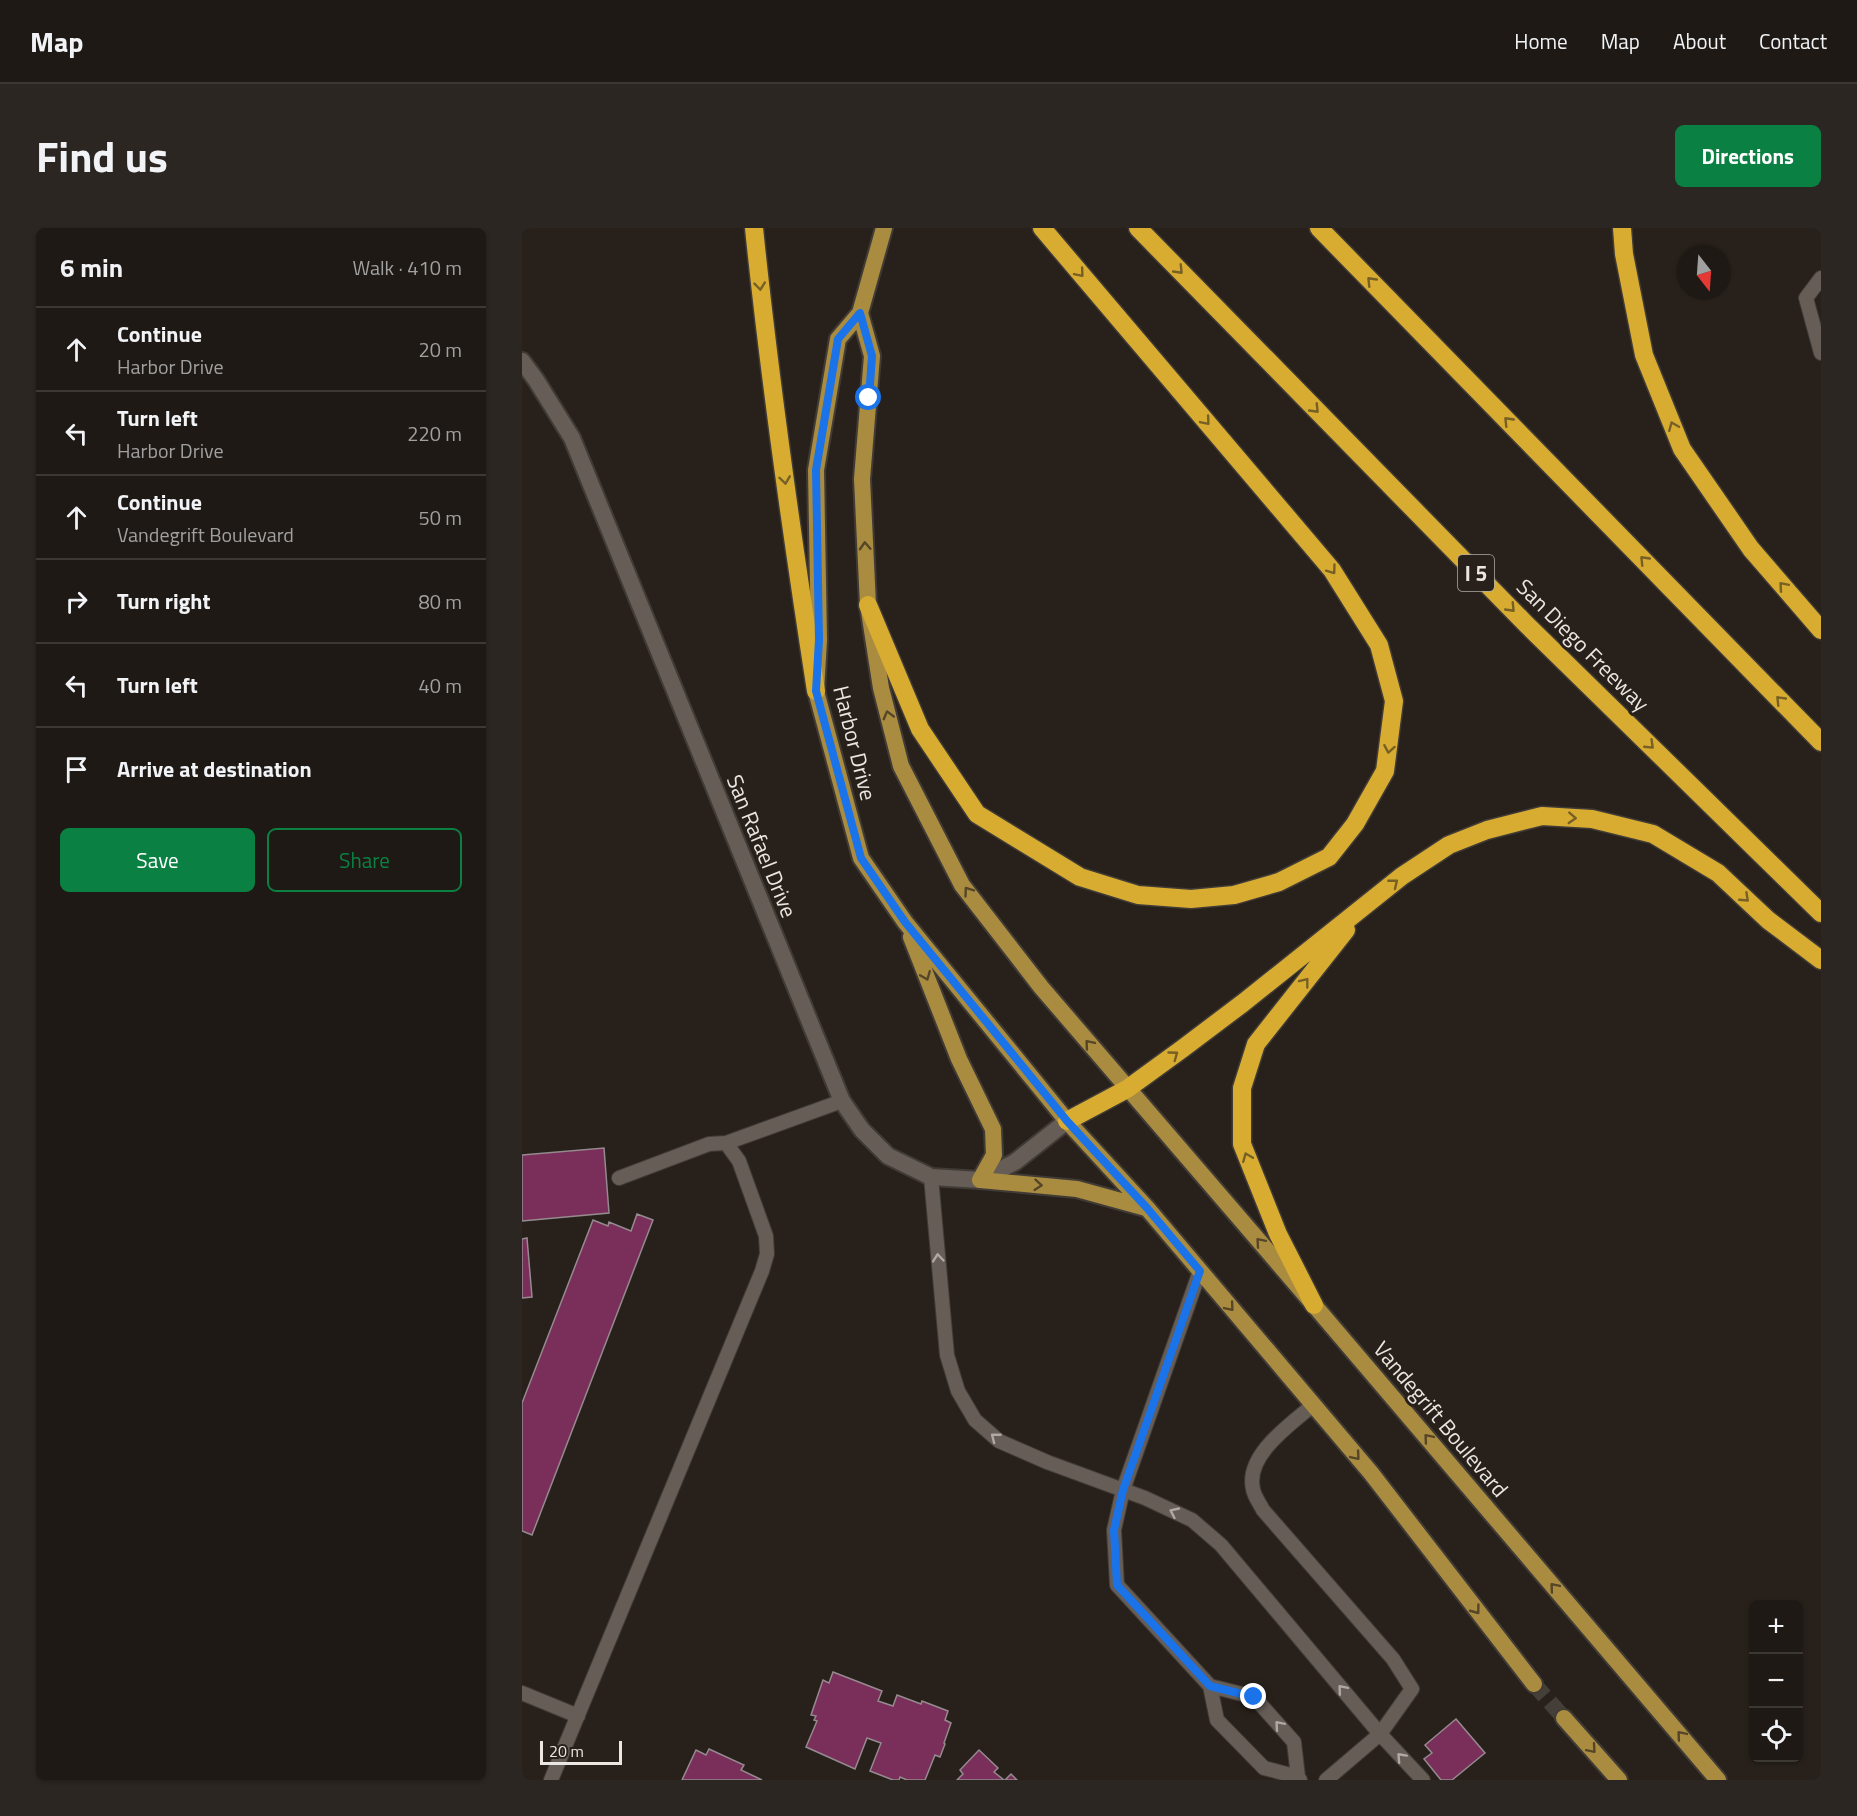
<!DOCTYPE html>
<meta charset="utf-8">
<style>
body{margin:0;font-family:"Titillium Web",sans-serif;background:#2b2622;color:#f1f3f6}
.controls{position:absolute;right:18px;bottom:18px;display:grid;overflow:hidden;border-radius:9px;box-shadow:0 2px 4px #0004}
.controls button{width:54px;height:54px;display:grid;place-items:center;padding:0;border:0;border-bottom:2px solid #3c3834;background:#1e1914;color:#f1f3f6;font:30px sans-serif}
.compass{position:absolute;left:1155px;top:18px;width:54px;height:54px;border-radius:50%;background:#1e1914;box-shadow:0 2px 4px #0004;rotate:163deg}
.scale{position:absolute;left:18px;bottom:15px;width:82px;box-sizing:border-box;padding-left:6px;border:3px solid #ebe6e2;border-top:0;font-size:16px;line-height:21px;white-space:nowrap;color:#ebe6e2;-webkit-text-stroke:4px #28211b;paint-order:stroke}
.stop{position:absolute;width:18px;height:18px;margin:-14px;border:4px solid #1a73e8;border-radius:50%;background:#fff}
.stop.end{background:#1a73e8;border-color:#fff;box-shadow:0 2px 6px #0008}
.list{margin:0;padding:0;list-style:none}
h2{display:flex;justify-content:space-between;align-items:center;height:78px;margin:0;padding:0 24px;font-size:26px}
h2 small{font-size:20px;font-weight:400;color:#a1a0a0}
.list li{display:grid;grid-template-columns:39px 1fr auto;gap:18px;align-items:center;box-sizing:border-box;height:84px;padding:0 24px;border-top:2px solid #3c3834}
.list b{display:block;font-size:22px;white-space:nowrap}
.list p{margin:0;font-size:20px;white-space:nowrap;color:#a1a0a0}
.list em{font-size:20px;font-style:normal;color:#a1a0a0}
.actions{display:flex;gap:12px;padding:18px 24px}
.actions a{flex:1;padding:14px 0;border:2px solid #0b8043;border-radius:9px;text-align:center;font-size:21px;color:#0b8043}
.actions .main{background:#0b8043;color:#fff}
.icon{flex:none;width:33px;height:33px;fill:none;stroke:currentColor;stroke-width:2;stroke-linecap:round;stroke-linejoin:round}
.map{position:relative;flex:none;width:1299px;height:1552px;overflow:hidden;border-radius:9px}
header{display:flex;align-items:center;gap:36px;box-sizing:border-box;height:84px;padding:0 30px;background:#1e1914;border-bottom:2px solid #3c3834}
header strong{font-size:28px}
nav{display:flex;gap:33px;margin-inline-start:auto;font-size:21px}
.intro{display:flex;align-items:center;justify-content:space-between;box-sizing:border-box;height:144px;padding:0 36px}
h1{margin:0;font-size:42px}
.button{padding:15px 27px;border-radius:9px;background:#0b8043;color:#fff;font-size:21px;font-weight:700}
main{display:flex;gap:36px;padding:0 36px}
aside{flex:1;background:#1e1914;border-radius:9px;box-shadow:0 2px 4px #0004}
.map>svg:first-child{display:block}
.building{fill:#7a2f5a;stroke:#958a8f;stroke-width:1.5}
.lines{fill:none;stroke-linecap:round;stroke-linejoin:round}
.primary-tunnel{stroke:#453f39;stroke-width:16;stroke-dasharray:16 8;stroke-linecap:butt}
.service-casing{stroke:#413b36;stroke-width:16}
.tertiary-casing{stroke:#413b36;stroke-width:20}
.primary-casing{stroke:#413b36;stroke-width:20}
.motorway-casing{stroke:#413b36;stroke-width:21}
.service{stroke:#655d56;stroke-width:14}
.tertiary{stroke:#655d56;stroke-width:16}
.primary{stroke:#aa8c40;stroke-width:16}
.motorway{stroke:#d8ac31;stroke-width:18}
.oneway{stroke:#776025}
.oneway2{stroke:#564628}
.oneway3{stroke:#afa8a3}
.route{stroke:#1a73e8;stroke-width:8}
.labels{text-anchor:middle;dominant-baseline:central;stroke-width:6;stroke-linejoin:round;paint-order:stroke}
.shield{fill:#28211b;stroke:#b0aba6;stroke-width:1.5}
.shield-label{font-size:21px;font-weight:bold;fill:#ebe6e2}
.street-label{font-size:22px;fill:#ebe6e2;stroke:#28211b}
</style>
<header>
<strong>Map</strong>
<nav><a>Home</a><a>Map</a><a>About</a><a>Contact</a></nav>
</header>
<div class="intro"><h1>Find us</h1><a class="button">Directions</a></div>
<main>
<aside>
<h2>6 min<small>Walk · 410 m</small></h2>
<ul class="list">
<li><svg class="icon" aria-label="ahead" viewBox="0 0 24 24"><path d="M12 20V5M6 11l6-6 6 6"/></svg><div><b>Continue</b><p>Harbor Drive</p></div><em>20 m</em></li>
<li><svg class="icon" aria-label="left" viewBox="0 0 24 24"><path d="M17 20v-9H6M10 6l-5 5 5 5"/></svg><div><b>Turn left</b><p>Harbor Drive</p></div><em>220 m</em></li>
<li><svg class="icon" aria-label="ahead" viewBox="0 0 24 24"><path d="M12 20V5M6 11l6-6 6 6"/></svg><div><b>Continue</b><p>Vandegrift Boulevard</p></div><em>50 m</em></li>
<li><svg class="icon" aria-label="right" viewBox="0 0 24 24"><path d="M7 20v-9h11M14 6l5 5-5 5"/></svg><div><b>Turn right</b></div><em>80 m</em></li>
<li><svg class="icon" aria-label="left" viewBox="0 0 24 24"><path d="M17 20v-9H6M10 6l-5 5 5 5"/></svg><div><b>Turn left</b></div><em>40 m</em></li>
<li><svg class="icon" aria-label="arrive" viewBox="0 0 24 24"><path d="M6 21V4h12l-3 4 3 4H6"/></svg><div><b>Arrive at destination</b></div></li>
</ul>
<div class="actions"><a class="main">Save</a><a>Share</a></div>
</aside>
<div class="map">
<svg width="1299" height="1552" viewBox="0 0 1299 1552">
<rect width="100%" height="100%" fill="#28211b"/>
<path class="building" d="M82,920L87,985L0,993V927Z
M115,986L131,992L10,1307L0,1303V1175L71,992L86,998L87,994L109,1003Z
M5,1010L10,1069L0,1070V1011Z
M311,1444L360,1463L356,1473L371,1478L375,1467L399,1476L400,1473L426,1483L423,1492L429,1495L422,1515L423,1516L418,1529L413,1527L403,1552H385L378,1549L377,1552H371L348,1543L359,1515L345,1510L333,1541L284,1519L295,1493L292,1492L294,1488L289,1487L301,1452L307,1455Z
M934,1491L963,1525L930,1552H919L902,1531L910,1525L903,1517Z
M187,1521L222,1537L219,1542L240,1552H160L174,1522L184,1527Z
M457,1522L476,1540L472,1544L482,1552H435L441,1546L438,1542Z
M489,1546L495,1552H483Z"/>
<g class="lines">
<path class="primary-tunnel" d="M1012,1456L1042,1490"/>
<g class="service-casing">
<path id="service" d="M1299,50L1284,70L1299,125
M204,915L320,873
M409,949L425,1127L436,1163L453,1192L477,1213L525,1234L623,1270L670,1292L699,1317L858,1506L901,1552
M678,1043L601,1262L592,1302L595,1357L688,1458L695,1492L742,1540L776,1549
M791,1177C769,1196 723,1227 731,1261C732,1268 738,1276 741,1282L871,1431L890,1461L858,1506L804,1552
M688,1458L732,1469L772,1514L776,1549L778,1552
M0,1465L56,1488
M29,1552L240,1043L245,1026L244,1008L217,933L204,915L187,916L97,950"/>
</g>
<g class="tertiary-casing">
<path id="tertiary" d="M0,133L14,152L50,210L320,873L340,902L366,928L409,949L458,952L493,934L545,893"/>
</g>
<g class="primary-casing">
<path id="primary" d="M362,0L338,85L316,111L294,242L297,412L294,463L339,630L383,694L515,856L545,893L625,980L849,1245L1012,1456
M338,85L350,128L340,251L346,377L359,460L379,538L440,657L519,759L792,1077L1196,1552
M389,709L437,831L471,901L472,927L458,952L555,961L624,980
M1042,1490L1097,1552"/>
</g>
<g class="motorway-casing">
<path id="motorway" d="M232,0C248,155 270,309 294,463
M616,0L1004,396L1299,685
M797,0L1299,514
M1100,0L1102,26L1122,127L1160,221L1229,321L1299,402
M346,377L398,501L455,586L558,649L616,667L669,671L712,667L757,654L807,629L833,596L863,543L872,473L857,417L810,342L520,0
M545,893L605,861L660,821L721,775L880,648L927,617L965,602L1020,588L1070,591L1131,606L1196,645L1246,692L1299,732
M792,1077L756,1006L720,916V860L734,816L824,702"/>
</g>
<use href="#service" class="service"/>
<use href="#tertiary" class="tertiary"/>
<use href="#primary" class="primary"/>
<use href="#motorway" class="motorway"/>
</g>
<defs><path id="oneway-chevron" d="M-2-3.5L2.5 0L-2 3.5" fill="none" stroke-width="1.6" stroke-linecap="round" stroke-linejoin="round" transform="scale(1.5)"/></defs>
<g class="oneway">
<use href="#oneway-chevron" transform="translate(657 42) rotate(46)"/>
<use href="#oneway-chevron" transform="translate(558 45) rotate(50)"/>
<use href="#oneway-chevron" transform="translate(849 53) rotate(-134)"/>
<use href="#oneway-chevron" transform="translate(238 58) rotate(84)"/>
<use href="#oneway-chevron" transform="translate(793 181) rotate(46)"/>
<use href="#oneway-chevron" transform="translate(684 193) rotate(50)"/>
<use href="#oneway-chevron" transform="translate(986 193) rotate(-134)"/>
<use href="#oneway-chevron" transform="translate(1151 198) rotate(-112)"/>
<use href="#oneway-chevron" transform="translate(263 252) rotate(82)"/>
<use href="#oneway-chevron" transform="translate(1122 332) rotate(-134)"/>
<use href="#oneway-chevron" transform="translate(810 342) rotate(54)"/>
<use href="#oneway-chevron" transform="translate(1261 358) rotate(-131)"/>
<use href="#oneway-chevron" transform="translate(989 380) rotate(46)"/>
<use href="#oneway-chevron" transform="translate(1258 472) rotate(-134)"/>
<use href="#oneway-chevron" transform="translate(1128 517) rotate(44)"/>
<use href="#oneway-chevron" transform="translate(867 521) rotate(100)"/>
<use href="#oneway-chevron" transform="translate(1050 590) rotate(3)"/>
<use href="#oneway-chevron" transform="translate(872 655) rotate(-39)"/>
<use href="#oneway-chevron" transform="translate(1223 670) rotate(43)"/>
<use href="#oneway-chevron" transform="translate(783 754) rotate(-52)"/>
<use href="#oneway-chevron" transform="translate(652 827) rotate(-36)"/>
<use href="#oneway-chevron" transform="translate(725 929) rotate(-112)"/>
</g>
<g class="oneway2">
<use href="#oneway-chevron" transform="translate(343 318) rotate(-93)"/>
<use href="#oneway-chevron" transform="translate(366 487) rotate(-105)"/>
<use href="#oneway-chevron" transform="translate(446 663) rotate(-126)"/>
<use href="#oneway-chevron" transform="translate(404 748) rotate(68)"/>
<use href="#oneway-chevron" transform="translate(567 816) rotate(-130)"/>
<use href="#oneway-chevron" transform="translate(516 957) rotate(5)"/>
<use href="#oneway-chevron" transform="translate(738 1014) rotate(-131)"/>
<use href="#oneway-chevron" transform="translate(708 1079) rotate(50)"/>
<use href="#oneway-chevron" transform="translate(906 1210) rotate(-130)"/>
<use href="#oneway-chevron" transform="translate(834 1228) rotate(50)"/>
<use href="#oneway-chevron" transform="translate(1032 1359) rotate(-130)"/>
<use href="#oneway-chevron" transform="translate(954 1382) rotate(53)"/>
<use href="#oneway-chevron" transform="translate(1159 1507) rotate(-130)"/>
<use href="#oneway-chevron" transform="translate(1070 1521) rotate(49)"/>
</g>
<g class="oneway3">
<use href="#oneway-chevron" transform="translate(416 1030) rotate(-95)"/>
<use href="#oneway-chevron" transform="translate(473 1209) rotate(-142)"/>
<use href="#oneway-chevron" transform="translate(652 1284) rotate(-155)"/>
<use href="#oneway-chevron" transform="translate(820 1461) rotate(-130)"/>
<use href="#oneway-chevron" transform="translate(757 1497) rotate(-131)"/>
<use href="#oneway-chevron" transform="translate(879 1529) rotate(-133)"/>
</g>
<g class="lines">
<path class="route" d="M347,170L350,128L338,85L316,111L294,242L297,412L294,463L339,630L383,694L515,856L545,893L625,980L678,1043L601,1262L592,1302L595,1357L688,1458L732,1469"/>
</g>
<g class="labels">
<rect class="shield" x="936" y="327" width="36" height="36" rx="4.5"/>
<g class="shield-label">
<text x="954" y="345">I 5</text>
</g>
<g class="street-label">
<text transform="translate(1061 417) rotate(45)">San Diego Freeway</text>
<text transform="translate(333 515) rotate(76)">Harbor Drive</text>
<text transform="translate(240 618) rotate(68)">San Rafael Drive</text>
<text transform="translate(919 1191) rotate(50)">Vandegrift Boulevard</text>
</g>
</g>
</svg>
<div class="controls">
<button>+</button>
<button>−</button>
<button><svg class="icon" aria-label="locate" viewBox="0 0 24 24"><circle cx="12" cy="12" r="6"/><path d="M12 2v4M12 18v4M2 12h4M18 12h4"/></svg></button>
</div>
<svg class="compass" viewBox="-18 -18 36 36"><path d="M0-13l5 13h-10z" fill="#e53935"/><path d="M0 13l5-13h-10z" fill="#a1a0a0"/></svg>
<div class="scale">20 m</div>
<div class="stop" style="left:347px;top:170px"></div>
<div class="stop end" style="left:732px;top:1469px"></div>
</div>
</main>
